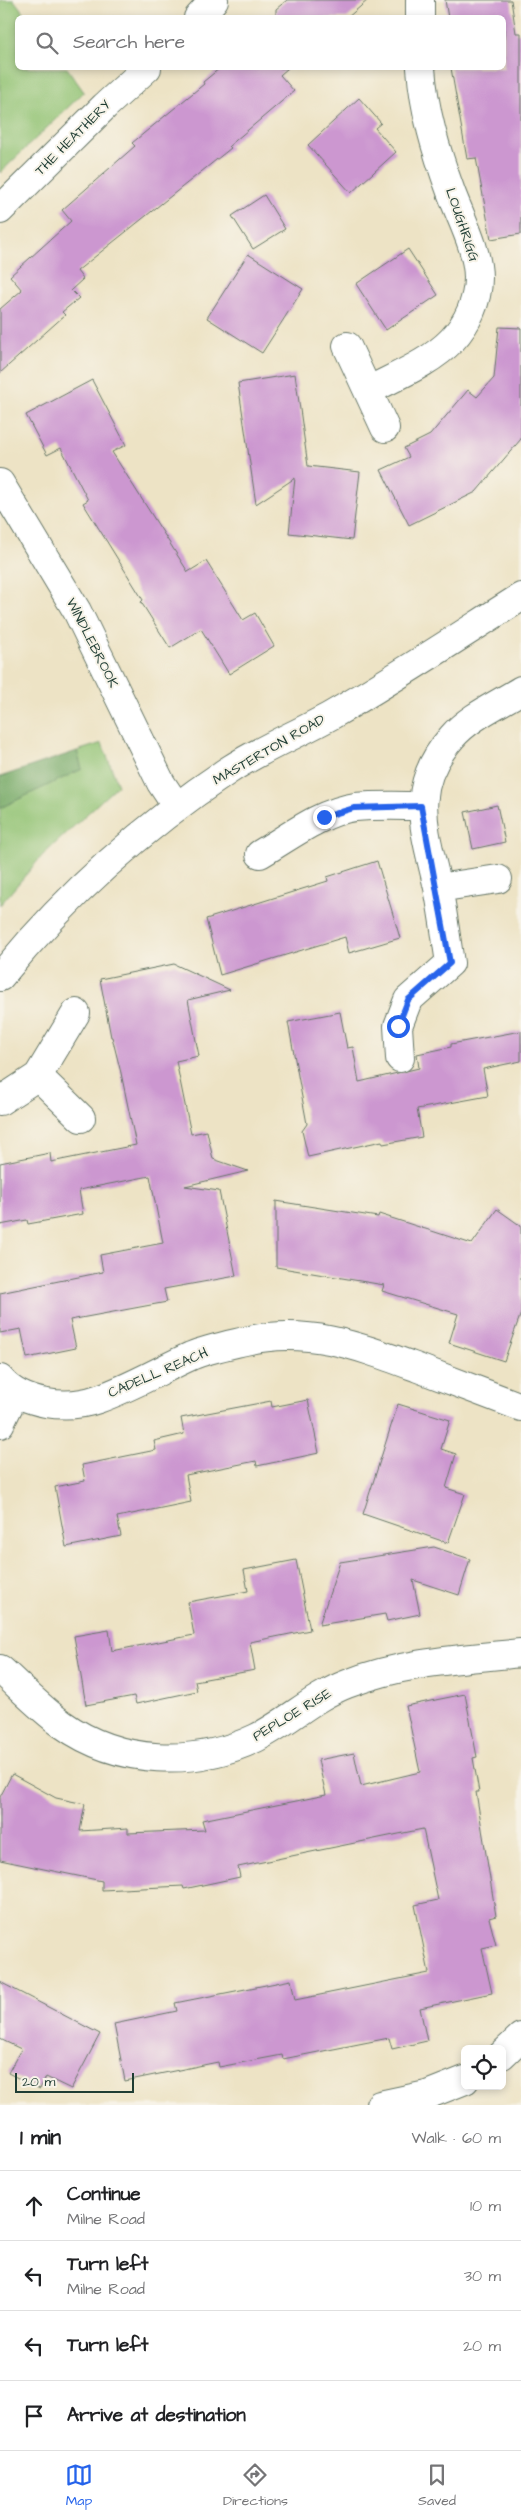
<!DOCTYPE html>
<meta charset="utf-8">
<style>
body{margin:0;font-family:"Architects Daughter",sans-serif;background:#f2f2f2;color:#202124}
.controls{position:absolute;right:15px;bottom:15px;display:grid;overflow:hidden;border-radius:8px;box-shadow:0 2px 8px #0003}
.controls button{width:45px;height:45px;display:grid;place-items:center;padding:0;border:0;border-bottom:1px solid #e0e0e0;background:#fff;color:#202124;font:25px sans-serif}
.scale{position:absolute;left:15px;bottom:12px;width:119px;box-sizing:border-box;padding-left:5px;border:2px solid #1f3d34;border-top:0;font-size:14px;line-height:18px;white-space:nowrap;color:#1f3d34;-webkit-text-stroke:4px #f7f3e8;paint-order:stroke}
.stop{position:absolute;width:15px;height:15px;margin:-11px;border:4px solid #2563eb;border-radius:50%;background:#fff}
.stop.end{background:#2563eb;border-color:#fff;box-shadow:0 1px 5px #0008}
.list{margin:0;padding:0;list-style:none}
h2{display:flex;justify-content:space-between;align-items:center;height:65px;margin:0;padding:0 20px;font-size:21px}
h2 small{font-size:16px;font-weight:400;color:#757577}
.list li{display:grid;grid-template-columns:32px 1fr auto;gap:15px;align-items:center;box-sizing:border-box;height:70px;padding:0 20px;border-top:1px solid #e0e0e0}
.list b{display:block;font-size:19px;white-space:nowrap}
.list p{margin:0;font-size:16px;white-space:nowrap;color:#757577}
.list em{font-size:16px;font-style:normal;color:#757577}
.icon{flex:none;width:28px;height:28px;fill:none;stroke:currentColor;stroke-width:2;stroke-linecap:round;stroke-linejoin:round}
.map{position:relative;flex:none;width:521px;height:2105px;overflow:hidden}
.search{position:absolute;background:#fff;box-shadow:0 2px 8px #0003;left:15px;right:15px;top:15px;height:55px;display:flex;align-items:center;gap:12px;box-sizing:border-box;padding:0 18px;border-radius:8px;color:#757577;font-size:19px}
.sheet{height:345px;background:#fff}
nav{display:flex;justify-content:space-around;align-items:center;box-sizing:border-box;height:70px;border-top:1px solid #e0e0e0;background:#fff;font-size:14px;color:#757577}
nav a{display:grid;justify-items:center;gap:2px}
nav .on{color:#2563eb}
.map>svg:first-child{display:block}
.green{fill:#92c373;stroke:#588054}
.forest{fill:#75a965;stroke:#4a734c}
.building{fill:#cc97d0}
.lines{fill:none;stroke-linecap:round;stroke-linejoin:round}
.minor-casing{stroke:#677767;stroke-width:30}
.minor{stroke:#fff;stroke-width:28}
.route{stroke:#2563eb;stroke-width:6}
.labels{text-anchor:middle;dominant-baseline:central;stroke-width:4;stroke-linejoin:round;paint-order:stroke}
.street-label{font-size:14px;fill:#1f3d34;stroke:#f7f3e8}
</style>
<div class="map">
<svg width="521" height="2105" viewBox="0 0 521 2105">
<rect width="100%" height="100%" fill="#f7f3e8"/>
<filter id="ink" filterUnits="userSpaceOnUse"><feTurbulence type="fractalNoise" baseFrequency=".02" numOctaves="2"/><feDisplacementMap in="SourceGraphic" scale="10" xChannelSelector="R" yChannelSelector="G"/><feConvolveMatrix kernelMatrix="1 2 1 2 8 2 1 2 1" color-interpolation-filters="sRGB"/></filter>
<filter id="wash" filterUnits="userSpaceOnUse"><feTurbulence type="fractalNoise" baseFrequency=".0096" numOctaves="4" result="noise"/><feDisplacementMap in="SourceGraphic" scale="20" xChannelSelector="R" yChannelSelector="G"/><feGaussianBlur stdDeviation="1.12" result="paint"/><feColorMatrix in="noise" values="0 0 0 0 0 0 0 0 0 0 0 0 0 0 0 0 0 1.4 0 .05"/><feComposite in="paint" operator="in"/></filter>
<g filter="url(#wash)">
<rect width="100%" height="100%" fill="#ede3c5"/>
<path class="green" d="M0,0H14L27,17L18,18V68H67L84,92L0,173Z
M102,743L118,785L42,856L0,905V808L82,769L77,751Z"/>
<path class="forest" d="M77,751L82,769L0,808V777Z"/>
<g id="blocks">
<path class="building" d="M287,0H368L347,18H276V9Z
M445,0H511L516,33H521V234L491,239L476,158L467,159L451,68H504V18H448Z
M220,68H288L280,75L294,91L229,146L231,148L77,271L83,279L71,290L79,298L62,312L65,315L0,373V309L22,290L10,276L71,221L62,210L135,146L132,143L204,84L203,82Z
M359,98L381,123L375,128L396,152L351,193L308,145Z
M264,195L285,229L253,249L232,216Z
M408,249L438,295L386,330L356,284Z
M248,254L303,289L262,353L207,318Z
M499,327L521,328V439L476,492L409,525L381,470L409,457L404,448L430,435L468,390L477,397L494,378Z
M295,374L308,466L360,472L352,540L289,533L295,478L256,504L238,383Z
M92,380L126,445L112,452L188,572L206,561L243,620L255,613L274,646L229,674L201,629L170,648L141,602L143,600L83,503L88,500L61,448L47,455L26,415Z
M497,805L505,842L473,849L465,812Z
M377,861L400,938L349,953L345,937L220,975L206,919L328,881L327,877Z
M174,964L230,990L188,1000L199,1056L176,1061L191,1134L207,1131L213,1159L248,1171L185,1186L219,1191L236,1276L164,1289L167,1302L70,1320L76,1348L27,1358L21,1329L0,1333V1293L103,1272L100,1255L163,1243L150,1176L79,1190L83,1214L28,1224L27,1220L0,1225V1163L50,1153L51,1162L136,1145L121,1073L112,1037H111L100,979Z
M340,1012L347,1048L353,1047L359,1082L419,1068L417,1054L451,1047V1044L521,1031V1061L483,1069L488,1096L417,1109L422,1137L383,1144L382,1141L308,1157L302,1131L307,1124L288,1022Z
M276,1201L378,1217L379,1214L472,1244L497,1209L521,1226V1313L504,1361L449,1343L458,1314L382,1291L384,1285L276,1267Z
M308,1400L319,1453L257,1466L256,1461L186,1475L191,1502L117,1517L121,1536L66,1547L55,1487L85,1481L82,1465L156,1450L154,1441L184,1434L181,1418L271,1401L272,1407Z
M398,1404L450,1420L441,1449L456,1454L446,1488L465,1494L448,1543L363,1514Z
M434,1547L470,1559L459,1595L413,1580L420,1614L387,1621L385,1614L319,1625L340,1562Z
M296,1560L310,1630L250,1642L255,1670L195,1681L197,1691L136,1704L134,1696L86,1705L74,1636L109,1630L112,1651L194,1635L188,1602L248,1591L244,1570Z
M465,1694L477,1757L473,1758L479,1792H476L496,1916L489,1918L496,1945L482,1948L492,1993L420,2008L427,2041L392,2049L389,2038L283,2059L282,2055L219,2067L218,2062L125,2081L114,2024L177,2011L175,2003L291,1980L295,2000L429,1973L415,1905L438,1900L423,1829L238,1867L240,1877L184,1889L183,1886L102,1890V1881L0,1860V1797L12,1774L56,1798L85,1804L80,1831L128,1828V1833L205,1830L202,1820L326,1795L318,1760L354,1753L361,1786L420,1772L406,1706Z
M0,1982L100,2034L71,2089L46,2077L40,2089L8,2073L21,2049L0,2039Z"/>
</g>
</g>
<g filter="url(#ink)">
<use href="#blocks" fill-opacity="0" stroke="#677767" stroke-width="1"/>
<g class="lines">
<g class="minor-casing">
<path id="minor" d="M198,18L214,0
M420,18V0
M0,210L105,106L147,68
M347,346L385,428
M368,391C396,376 430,363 452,340C467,324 478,301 478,278C478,250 461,219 451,192C436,151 424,111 421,68
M0,483L77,611L161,783L177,807
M260,854C289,837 321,812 355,807C376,805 400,806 421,806
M438,888L498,879
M0,977C65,897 143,827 229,770C261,749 298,734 332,715C396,678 458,637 521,597
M400,1058L398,1026L408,1000L450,963C446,938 443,912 438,888C425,830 407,788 452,737C469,717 499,704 521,690
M38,1076L81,1118
M0,1101L38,1076L76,1013
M0,1379C22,1405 67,1410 98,1399C130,1388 160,1370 191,1356C208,1349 228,1345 245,1341C308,1326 361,1347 418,1368C452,1381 487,1394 521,1407
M0,1424L15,1393
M0,1669C20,1687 40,1708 62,1724C119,1765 195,1767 256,1738C288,1722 313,1697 347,1684C402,1662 462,1659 521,1653
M502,2055L521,2037
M380,2105L427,2095L465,2080"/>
</g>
<use href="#minor" class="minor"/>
</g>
</g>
<g class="lines" filter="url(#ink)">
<path class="route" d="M324,817L354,808L421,806L450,963L408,1000L398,1026"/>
</g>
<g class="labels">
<g class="street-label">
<text transform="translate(73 138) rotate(-45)">THE HEATHERY</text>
<text transform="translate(462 225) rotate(71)">LOUGHRIGG</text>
<text transform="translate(92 643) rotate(63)">WINDLEBROOK</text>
<text transform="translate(269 750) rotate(-30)">MASTERTON ROAD</text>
<text transform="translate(158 1373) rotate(-23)">CADELL REACH</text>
<text transform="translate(292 1715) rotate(-31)">PEPLOE RISE</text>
</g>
</g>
</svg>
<div class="controls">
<button><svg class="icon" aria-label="locate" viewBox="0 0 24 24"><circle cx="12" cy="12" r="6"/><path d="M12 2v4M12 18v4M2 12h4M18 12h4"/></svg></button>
</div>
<div class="scale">20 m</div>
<div class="stop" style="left:398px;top:1026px"></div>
<div class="stop end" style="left:324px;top:817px"></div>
<div class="search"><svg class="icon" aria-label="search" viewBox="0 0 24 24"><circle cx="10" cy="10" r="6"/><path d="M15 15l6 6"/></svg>Search here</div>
</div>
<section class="sheet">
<h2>1 min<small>Walk · 60 m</small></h2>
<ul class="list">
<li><svg class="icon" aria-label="ahead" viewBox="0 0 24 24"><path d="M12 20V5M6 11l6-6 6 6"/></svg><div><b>Continue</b><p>Milne Road</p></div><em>10 m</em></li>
<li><svg class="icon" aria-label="left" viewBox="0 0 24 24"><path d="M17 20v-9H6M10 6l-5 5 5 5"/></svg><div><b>Turn left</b><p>Milne Road</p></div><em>30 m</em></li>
<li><svg class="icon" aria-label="left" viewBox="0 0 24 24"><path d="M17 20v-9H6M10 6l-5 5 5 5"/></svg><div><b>Turn left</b></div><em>20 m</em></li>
<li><svg class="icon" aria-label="arrive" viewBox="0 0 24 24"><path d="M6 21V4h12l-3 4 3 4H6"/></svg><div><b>Arrive at destination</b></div></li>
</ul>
</section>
<nav>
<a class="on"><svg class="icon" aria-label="map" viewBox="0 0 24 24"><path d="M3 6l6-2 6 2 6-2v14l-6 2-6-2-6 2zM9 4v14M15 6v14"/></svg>Map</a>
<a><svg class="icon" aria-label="directions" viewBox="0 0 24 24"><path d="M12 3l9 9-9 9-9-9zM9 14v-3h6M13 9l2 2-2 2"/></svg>Directions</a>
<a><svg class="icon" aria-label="saved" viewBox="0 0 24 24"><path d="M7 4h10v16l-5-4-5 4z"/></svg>Saved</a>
</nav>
